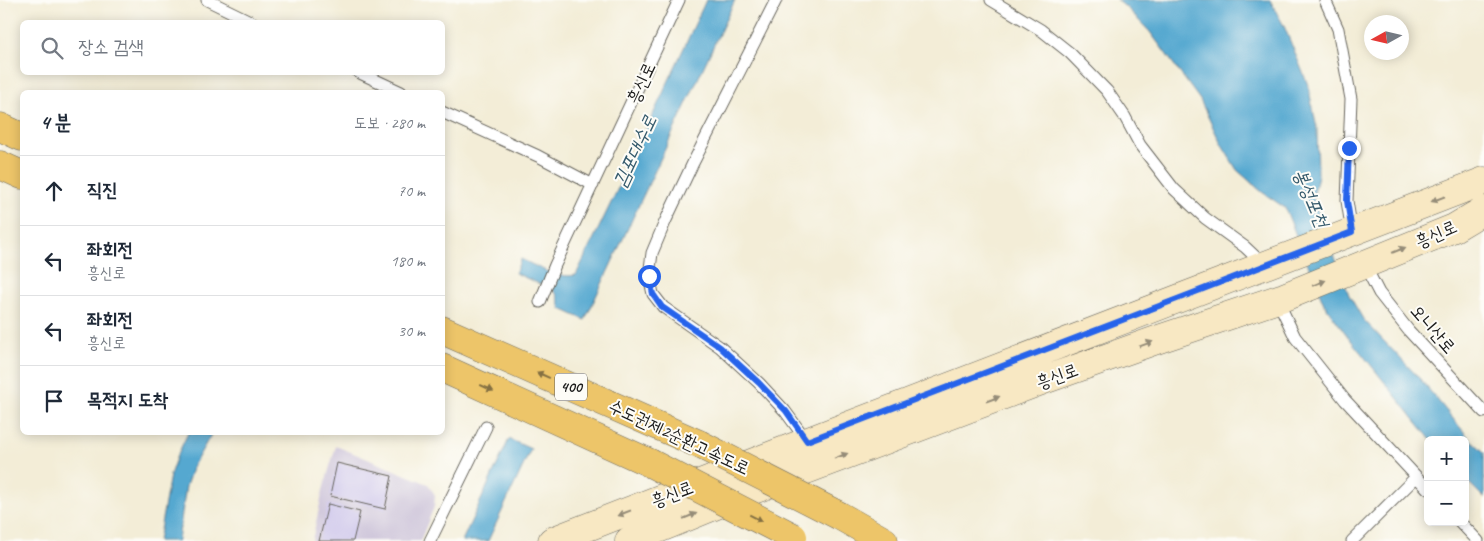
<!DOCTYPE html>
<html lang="ko">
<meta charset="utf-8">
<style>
body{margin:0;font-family:Caveat,"Poor Story",sans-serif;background:#f2f2f3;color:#1f2937}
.controls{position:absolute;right:15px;bottom:15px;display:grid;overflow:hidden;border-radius:8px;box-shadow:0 2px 12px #0003}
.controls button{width:45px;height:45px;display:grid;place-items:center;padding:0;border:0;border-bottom:1px solid #e0e1e3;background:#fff;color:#1f2937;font:25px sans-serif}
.compass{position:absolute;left:1364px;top:15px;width:45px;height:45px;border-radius:50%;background:#fff;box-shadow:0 2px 12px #0003;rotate:262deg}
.stop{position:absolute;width:15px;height:15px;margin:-11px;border:4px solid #2563eb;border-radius:50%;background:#fff}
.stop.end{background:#2563eb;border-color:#fff;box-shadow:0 1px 5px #0008}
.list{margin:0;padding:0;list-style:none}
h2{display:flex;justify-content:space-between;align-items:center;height:65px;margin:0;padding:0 20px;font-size:21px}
h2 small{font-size:16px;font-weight:400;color:#747a83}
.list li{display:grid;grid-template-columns:32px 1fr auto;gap:15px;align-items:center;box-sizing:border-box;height:70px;padding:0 20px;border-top:1px solid #e0e1e3}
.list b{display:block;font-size:19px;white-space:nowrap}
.list p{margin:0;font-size:16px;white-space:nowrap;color:#747a83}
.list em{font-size:16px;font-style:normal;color:#747a83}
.icon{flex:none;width:28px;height:28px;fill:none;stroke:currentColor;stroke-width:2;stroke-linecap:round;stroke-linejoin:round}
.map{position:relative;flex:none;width:1484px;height:541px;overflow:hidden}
.search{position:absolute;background:#fff;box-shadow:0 2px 12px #0003;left:20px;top:20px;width:425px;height:55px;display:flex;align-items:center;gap:12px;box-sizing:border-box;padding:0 18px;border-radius:8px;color:#747a83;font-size:19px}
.panel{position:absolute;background:#fff;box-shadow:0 2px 12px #0003;left:20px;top:90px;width:425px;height:345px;border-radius:8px}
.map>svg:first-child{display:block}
.industrial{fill:#c9bfd7}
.water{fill:#55a8d0;stroke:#386276}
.building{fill:#c6bde9}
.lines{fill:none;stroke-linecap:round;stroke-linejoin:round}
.lane-casing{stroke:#67655d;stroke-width:13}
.secondary-casing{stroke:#67655d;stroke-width:29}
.highway-casing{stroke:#67655d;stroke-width:29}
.lane{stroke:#fff;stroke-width:11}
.secondary{stroke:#f8e8c3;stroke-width:28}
.highway{stroke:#edc569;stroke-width:28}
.highway-bridge-casing{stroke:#67655d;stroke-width:29;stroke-linecap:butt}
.highway-bridge{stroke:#edc569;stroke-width:28}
.oneway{fill:#958c78}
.oneway2{fill:#847042}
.route{stroke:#2563eb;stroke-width:6}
.labels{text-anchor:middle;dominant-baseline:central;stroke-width:4;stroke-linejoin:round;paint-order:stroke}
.shield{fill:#fdfcf7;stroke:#605f5e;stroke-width:1}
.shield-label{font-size:16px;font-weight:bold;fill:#1c1c1c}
.street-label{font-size:18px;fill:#1c1c1c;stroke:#fdfcf7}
.water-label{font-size:19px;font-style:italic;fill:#365b6d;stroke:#fdfcf7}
</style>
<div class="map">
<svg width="1484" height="541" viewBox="0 0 1484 541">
<rect width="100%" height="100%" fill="#fdfcf7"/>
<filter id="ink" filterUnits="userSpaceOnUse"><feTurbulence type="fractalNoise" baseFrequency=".02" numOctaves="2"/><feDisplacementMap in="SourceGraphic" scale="10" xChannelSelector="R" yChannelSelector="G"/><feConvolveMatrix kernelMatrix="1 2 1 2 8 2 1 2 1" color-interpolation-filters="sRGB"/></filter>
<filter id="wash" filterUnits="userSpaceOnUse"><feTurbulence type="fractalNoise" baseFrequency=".0096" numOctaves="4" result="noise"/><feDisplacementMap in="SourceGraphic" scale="20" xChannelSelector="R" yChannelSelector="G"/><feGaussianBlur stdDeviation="1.12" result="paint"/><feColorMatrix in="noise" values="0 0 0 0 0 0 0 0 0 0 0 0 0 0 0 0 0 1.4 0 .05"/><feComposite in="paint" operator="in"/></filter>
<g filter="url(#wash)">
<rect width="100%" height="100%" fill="#f3edd7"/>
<path class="industrial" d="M336,446L428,484L435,495L434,507L420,541H312L323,490Z"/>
<path class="water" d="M706,0H735L585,320L561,309L557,295L553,290L515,273L521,259C538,267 557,279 576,275L638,147Z
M1117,0H1270L1284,26L1308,85L1317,129L1318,175L1313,198L1349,295L1363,319L1421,380L1469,438L1484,452V498L1465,479V440H1431L1349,338L1324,304L1285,208L1262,192L1237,170L1221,144L1200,100L1150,32L1128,9Z
M188,433H212L193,466L186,486L178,541H158L170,475L176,458Z
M509,439L531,449L488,541H462Z"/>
<g id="blocks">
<path class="building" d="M337,463L392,476L385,509L330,496Z
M328,504L360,512L353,541H319Z"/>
</g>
</g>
<g filter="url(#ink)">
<use href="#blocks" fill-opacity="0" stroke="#67655d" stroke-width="1"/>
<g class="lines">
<g class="lane-casing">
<path id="lane" d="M207,0L252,22
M776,0L693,163L665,222L652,253L649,276L653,294L663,307L720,347L759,383L785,411L807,441
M991,0L1041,30L1070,53L1107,91L1125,117L1140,145L1174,189L1205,218L1245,247L1264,265
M1325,0L1338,29L1351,99L1347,201L1352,232
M358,72L401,92
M442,112L538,156L593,185
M1364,264L1379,293L1409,331L1484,412
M1277,299L1295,337L1345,400L1428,489
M540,302L555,265L679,0
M1460,522L1478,541
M430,541L486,427
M1352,541L1416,477"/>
</g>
<g class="secondary-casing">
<path id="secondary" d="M552,541L772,455L1484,181
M629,541L748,492L1044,380L1162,338L1284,297L1454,228L1484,210"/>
</g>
<g class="highway-casing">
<path id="highway" d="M0,127L22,137
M0,165L22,175
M442,330L699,444
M442,368L650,463
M840,516L884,541"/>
</g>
<use href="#lane" class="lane"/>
<use href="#secondary" class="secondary"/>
<use href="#highway" class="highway"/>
<g class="highway-bridge-casing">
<path id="highway-bridge" d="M699,444L840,516
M650,463L793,537"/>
</g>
<use href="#highway-bridge" class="highway-bridge"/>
</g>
<defs><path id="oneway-solid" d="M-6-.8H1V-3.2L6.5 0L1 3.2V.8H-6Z" transform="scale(1.25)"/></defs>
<g class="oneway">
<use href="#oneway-solid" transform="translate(1438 199) rotate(159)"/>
<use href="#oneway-solid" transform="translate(1399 250) rotate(-22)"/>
<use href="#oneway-solid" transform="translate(1319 283) rotate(-22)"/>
<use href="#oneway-solid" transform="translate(1146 344) rotate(-20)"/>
<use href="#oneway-solid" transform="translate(993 399) rotate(-21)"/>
<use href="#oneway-solid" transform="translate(841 456) rotate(-21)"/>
<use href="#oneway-solid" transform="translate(624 513) rotate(159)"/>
<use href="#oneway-solid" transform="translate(690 516) rotate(-22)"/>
</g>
<g class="oneway2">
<use href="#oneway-solid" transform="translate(543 375) rotate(-156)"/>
<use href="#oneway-solid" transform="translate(487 388) rotate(25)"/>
<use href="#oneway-solid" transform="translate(756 518) rotate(27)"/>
</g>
</g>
<g class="lines" filter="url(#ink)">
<path class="route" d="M649,276L653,294L662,307L720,347L759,383L786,411L807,441L1352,232L1347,201L1349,148"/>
</g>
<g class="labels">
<rect class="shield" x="555" y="373.5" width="32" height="27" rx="4"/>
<g class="shield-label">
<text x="571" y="387">400</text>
</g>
<g class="street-label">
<text transform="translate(641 83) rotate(-65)">흥신로</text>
<text transform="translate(1436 234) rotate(-24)">흥신로</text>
<text transform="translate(1433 329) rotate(49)">오니산로</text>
<text transform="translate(1057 376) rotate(-20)">흥신로</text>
<text transform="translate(679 437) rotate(25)">수도권제2순환고속도로</text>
<text transform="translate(672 494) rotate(-21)">흥신로</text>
</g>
<g class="water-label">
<text transform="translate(635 151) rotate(-65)">김포대수로</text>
<text transform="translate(1311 198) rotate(67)">봉성포천</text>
</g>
</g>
</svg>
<div class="controls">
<button>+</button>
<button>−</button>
</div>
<svg class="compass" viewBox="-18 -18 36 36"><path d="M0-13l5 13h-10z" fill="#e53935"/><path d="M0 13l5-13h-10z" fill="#747a83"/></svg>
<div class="stop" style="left:649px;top:276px"></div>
<div class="stop end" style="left:1349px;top:148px"></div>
<div class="search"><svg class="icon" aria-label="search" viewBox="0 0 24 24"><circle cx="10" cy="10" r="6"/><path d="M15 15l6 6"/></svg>장소 검색</div>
<section class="panel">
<h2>4 분<small>도보 · 280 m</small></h2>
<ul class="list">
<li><svg class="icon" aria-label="ahead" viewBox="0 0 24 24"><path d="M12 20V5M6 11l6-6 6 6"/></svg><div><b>직진</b></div><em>70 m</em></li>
<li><svg class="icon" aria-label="left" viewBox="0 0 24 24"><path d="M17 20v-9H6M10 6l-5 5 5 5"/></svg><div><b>좌회전</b><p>흥신로</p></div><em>180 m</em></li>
<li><svg class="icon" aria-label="left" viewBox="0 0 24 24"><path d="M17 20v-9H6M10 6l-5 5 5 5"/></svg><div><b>좌회전</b><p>흥신로</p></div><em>30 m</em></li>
<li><svg class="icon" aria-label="arrive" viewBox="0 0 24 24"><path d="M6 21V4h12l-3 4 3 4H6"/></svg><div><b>목적지 도착</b></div></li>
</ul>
</section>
</div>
